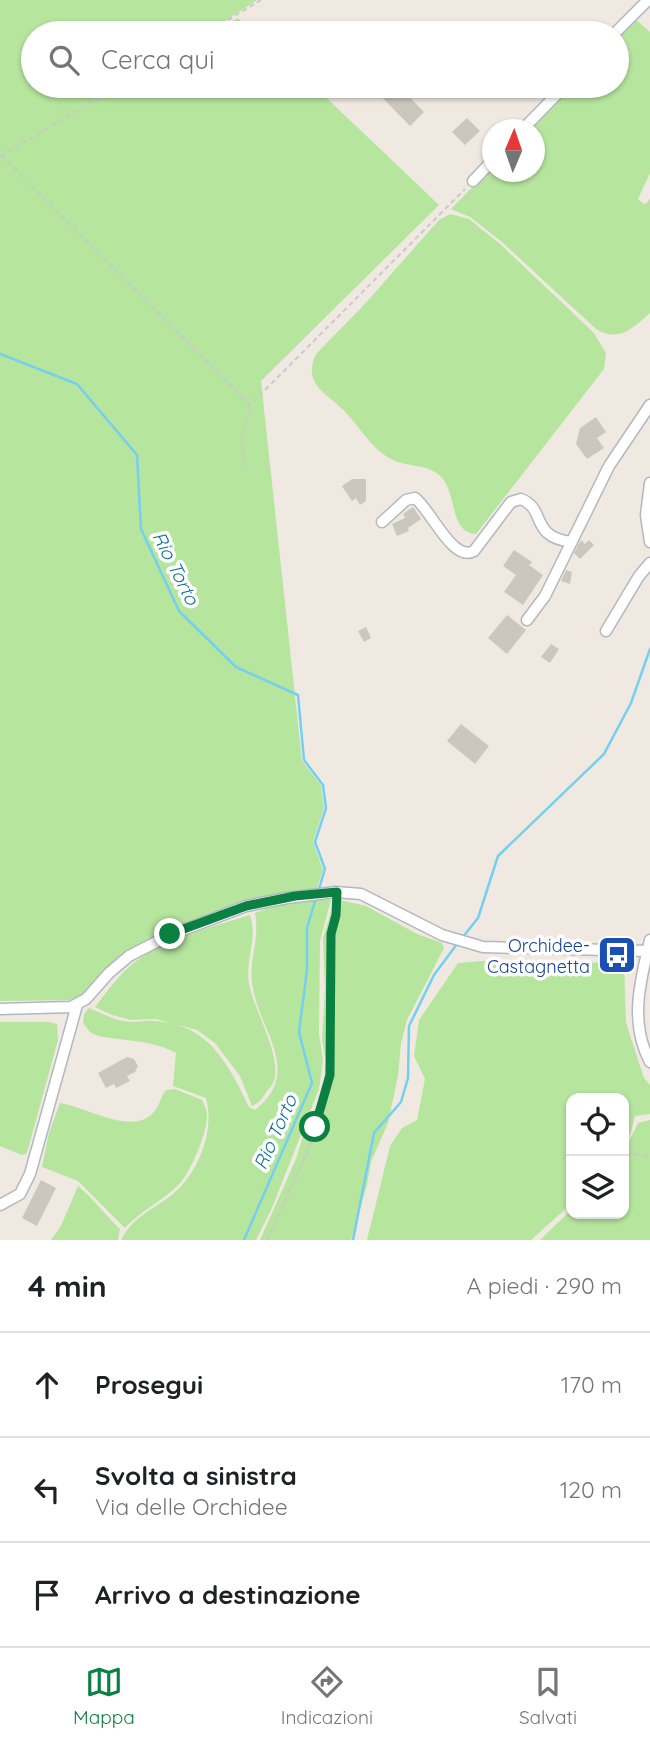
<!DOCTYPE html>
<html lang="it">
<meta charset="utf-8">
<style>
body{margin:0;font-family:Quicksand,sans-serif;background:#f2f2f2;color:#202124}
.controls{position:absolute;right:21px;bottom:21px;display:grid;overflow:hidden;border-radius:14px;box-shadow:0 2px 5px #0004}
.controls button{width:63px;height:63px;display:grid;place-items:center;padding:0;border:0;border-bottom:2px solid #e0e0e0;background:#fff;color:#202124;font:35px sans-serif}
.compass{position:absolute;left:482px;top:119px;width:63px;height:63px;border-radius:50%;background:#fff;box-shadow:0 2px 5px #0004;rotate:2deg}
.stop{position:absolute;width:21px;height:21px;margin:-16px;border:5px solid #0b8043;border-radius:50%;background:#fff}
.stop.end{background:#0b8043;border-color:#fff;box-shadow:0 2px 7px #0008}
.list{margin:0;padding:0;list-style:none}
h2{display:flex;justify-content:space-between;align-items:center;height:91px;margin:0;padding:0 28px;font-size:30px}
h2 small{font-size:23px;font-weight:400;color:#757577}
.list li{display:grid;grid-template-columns:46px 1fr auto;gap:21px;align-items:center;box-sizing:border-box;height:105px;padding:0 28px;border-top:2px solid #e0e0e0}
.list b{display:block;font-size:26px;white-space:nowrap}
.list p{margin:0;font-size:23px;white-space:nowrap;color:#757577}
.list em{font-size:23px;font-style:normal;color:#757577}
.icon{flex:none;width:38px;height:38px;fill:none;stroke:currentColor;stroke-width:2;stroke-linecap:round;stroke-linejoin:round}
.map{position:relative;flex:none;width:650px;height:1240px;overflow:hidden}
.search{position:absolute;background:#fff;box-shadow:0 2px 5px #0004;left:21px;right:21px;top:21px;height:77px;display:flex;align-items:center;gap:18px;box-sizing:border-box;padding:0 24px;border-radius:38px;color:#757577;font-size:26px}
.sheet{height:406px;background:#fff}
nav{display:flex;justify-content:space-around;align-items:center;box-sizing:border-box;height:98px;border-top:2px solid #e0e0e0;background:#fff;font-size:19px;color:#757577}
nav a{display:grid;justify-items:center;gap:4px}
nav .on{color:#0b8043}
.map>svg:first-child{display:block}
.green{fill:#b6e59e}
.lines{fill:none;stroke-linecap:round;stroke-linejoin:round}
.stream{stroke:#75cff0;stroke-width:2.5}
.building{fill:#cbc7bf}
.minor-casing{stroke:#b4b7c1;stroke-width:13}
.path{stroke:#c9c9c9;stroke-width:2;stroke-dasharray:5 3.5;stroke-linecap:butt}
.minor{stroke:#fff;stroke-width:10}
.route{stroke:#0b8043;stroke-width:9}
.labels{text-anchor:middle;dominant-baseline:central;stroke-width:7;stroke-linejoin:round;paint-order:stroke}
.transit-label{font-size:18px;fill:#164399;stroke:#fff;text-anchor:end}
.water-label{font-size:19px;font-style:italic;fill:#0d6fa3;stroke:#fff}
</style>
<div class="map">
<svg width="650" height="1240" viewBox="0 0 650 1240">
<rect width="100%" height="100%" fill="#efe9e1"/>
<path class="green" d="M0,0H257L222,23L223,27L238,18L249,33H33V86H314L439,205L261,381L302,761L321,785L324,808L313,842L323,870L316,891L225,910L146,940L113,962L80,996L71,1000L0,1001Z
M636,20L650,32V173L638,199L644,204L647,203L650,198V313C633,328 619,343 596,329L502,242L470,217L451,209L492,167V172H534V130L527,129L570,86H617V39Z
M450,214L469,219L499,243L593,332L606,353L604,369L476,534C448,533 458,490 439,475C426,464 408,467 393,460C370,449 359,424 340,407C332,399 318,391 314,380C310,371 312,363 316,354L363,306L439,220Z
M335,899L366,906L417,934L442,943L444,948L407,1020L401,1043L398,1076L388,1123L371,1162L367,1185L351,1240H260L296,1159L304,1133L319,1101L324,1079L326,1061L322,1040L325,989L323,938Z
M309,900H331L320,941L319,1033L323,1061L319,1089L272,1208L256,1240H121C133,1216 155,1209 174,1193C199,1172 215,1129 206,1098L173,1086L176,1053C153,1040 124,1041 98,1036L90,1032L83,1023L84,1014L89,1008C103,1014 116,1021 131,1022C138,1022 145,1020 153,1021C208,1023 228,1063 249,1107L255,1110C305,1071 257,1029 252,982C249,957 260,940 255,913L276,905Z
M250,915C258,939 245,960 249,984C254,1011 284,1059 273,1083C272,1086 269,1088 267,1091C262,1099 260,1102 252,1106L240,1076L215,1043L197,1030L156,1019L131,1020L112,1015L95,1007C107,992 119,974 135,962C167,937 212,927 250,915Z
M483,961L624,963L626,1023L644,1078L650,1085V1114L635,1116L631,1132L624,1143V1098H571V1204L531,1240H367L390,1146L402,1128L417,1120L425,1079L414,1056L419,1020L458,963Z
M0,1022H49L57,1024L58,1040L27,1153L22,1155L0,1146Z
M175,1089L202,1100C204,1104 207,1111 207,1115C207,1134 192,1168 181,1182C165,1200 141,1210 125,1228L78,1181L42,1167L49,1133L60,1103C87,1107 131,1136 153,1113C160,1106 160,1097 166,1090Z
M650,1120V1240H540L571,1210V1214H624V1152L638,1123Z
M78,1186C94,1199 105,1215 120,1229L118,1240H51L61,1226Z"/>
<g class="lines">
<path class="stream" d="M0,354L77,384L137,455L141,529L179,611L236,667L298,695L304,760L323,785L326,808L315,842L325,869L318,892
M462,938L478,918L498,856L604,754L631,703L650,649
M244,1240L312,1083L299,1032L307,970V928L316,898
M353,1240L374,1133L401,1102L408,1078L409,1026L434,975L457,944"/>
</g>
<path class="building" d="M371,86H399L424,112L410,126Z
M467,118L480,131L465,145L452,132Z
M596,417L606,432L597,438L604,448L587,459L576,444L580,428Z
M352,479H366V501L360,505L356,498L352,501L342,486Z
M413,507L421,519L408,528L409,531L397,536L392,524L405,518L403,514Z
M581,540L585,544L589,540L594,545L580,559L574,553Z
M514,550L532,562L529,565L543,575L523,605L504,592L516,575L503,566Z
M566,570L572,572L570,584L561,581Z
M507,615L526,630L507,654L488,638Z
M366,627L371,638L364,642L358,631Z
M551,644L559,649L550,663L541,657Z
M461,724L489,746L475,764L447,741Z
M127,1057L134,1059L138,1066L135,1072L127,1076L130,1081L116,1088L114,1084L106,1088L98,1073Z
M41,1180L56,1188L37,1226L22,1218Z"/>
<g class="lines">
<g class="minor-casing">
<path id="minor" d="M615,33L648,0
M522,130L565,86
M473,181L492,161
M650,483L646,515L650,542
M382,522L406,500L415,498C431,510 453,563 474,551L511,502L521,499C547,509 529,537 572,542
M527,620L545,596L609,466L650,405
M606,631L639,576L650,563
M650,940C640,982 629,1022 650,1062
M0,1009L71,1007L86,999L109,973L129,956L170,935L246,906L287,898L336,892L361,894L442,935L483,947L647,951
M0,1205L20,1194L30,1174L77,1005"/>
</g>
<path class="path" d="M206,33L261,0
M1,155L249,404
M0,156L120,86
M246,467L241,444L250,405L465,189
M626,1153L650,1156
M267,1240L308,1151L330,1075L331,934L337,903"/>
<use href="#minor" class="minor"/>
</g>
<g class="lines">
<path class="route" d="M170,934L246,906L295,896L337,892L336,915L331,934L330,1075L315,1127"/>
</g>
<defs>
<g id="bus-square" transform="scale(2.0125)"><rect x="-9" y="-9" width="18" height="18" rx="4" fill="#1a4fb4" stroke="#fff"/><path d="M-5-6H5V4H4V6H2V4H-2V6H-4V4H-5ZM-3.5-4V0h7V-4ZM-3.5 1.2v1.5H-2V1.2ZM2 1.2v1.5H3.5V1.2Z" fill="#fff"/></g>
</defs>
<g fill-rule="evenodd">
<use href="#bus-square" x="617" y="955"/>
</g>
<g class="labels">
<g class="transit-label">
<text x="590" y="945">Orchidee-<tspan x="590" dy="21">Castagnetta</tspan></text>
</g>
<g class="water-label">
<text transform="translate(176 568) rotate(63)">Rio Torto</text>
<text transform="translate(275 1132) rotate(-66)">Rio Torto</text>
</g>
</g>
</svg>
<div class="controls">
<button><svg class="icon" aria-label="locate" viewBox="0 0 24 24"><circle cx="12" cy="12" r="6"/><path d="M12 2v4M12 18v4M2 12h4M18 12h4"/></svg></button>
<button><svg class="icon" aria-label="layers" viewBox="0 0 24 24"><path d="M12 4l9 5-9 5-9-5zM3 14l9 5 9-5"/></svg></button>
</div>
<svg class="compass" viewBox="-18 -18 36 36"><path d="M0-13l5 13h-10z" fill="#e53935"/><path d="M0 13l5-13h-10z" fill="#757577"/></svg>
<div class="stop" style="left:315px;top:1127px"></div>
<div class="stop end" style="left:170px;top:934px"></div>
<div class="search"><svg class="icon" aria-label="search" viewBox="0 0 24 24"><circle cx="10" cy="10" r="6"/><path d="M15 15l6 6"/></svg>Cerca qui</div>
</div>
<section class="sheet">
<h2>4 min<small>A piedi · 290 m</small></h2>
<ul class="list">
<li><svg class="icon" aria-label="ahead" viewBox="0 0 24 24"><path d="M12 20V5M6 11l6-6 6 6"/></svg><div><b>Prosegui</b></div><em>170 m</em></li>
<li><svg class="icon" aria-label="left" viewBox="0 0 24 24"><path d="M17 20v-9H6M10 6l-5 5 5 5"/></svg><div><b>Svolta a sinistra</b><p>Via delle Orchidee</p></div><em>120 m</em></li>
<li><svg class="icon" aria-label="arrive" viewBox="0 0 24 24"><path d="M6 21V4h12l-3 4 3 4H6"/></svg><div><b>Arrivo a destinazione</b></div></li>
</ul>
</section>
<nav>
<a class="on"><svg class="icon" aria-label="map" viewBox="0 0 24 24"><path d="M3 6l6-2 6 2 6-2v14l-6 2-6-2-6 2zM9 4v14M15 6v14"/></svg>Mappa</a>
<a><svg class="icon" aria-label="directions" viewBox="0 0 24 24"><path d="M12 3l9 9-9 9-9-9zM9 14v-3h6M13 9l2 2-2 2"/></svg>Indicazioni</a>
<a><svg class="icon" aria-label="saved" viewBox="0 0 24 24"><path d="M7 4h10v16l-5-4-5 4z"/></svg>Salvati</a>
</nav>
